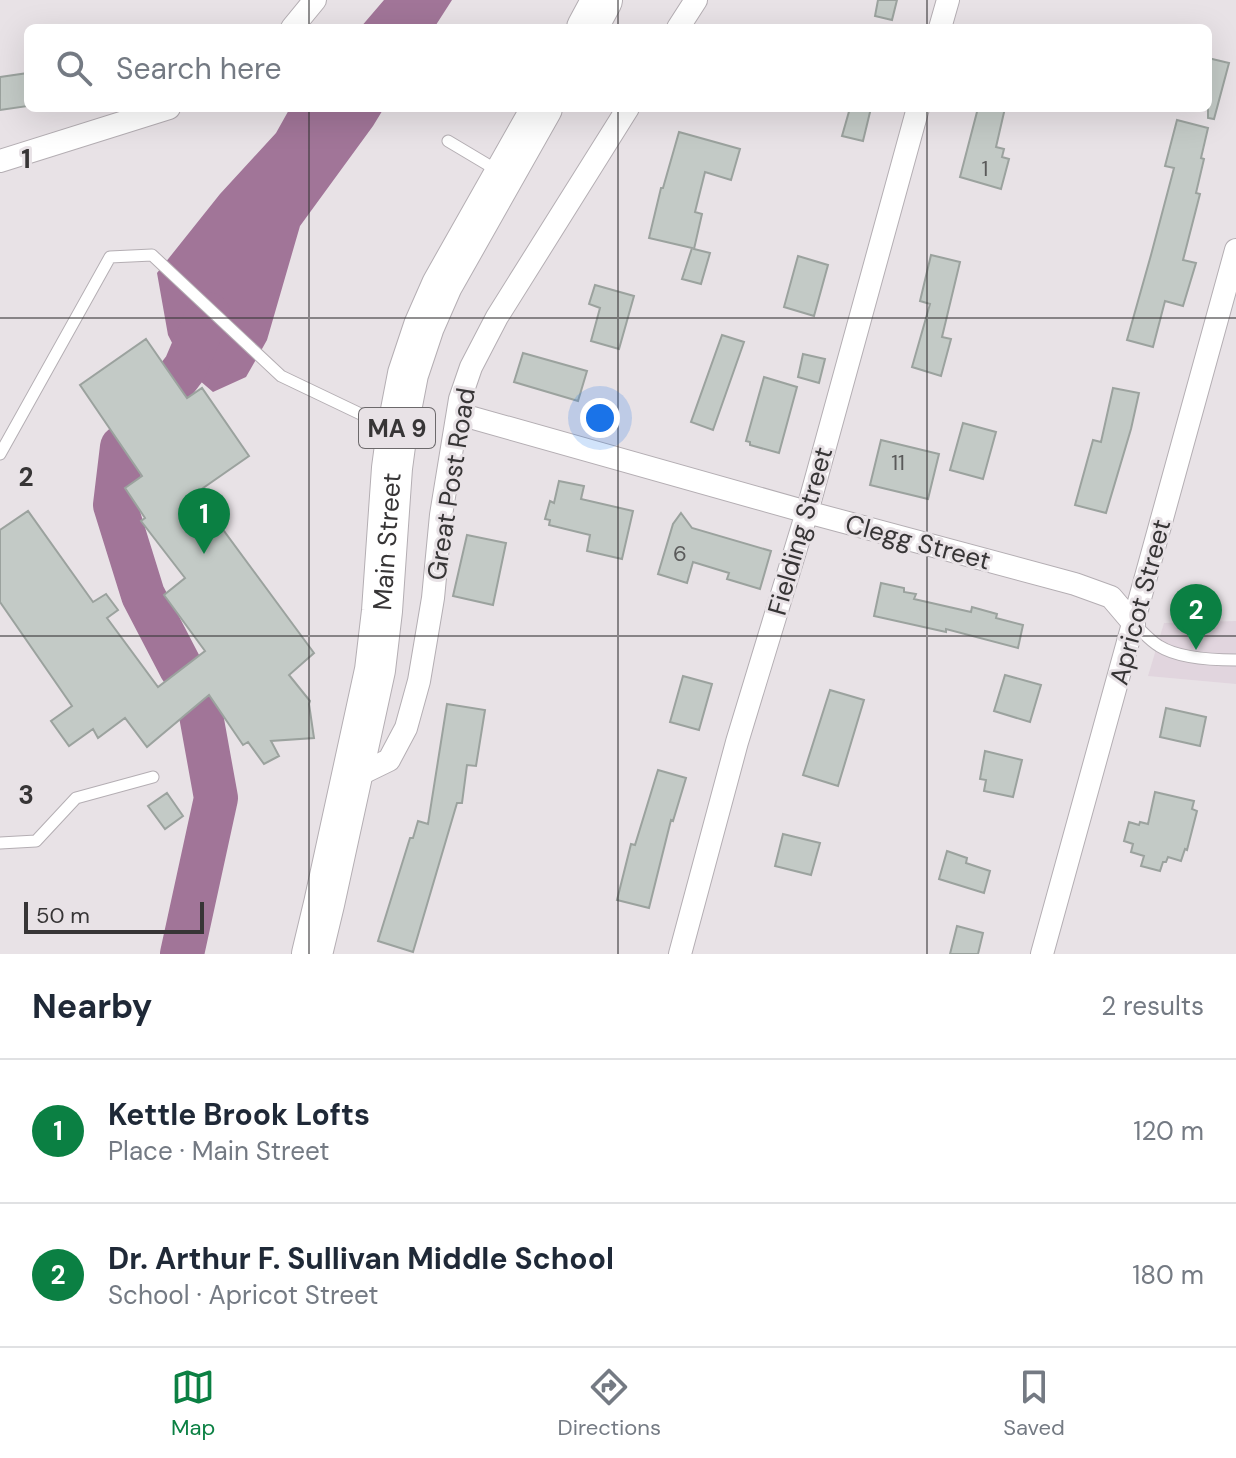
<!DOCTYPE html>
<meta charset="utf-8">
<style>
body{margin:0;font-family:"DM Sans",sans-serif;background:#f2f2f3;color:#1f2937}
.scale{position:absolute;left:24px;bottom:20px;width:180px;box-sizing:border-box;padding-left:8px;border:4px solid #373536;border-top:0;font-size:22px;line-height:28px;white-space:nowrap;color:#373536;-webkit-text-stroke:6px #e8e2e6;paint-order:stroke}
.you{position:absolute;left:600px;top:418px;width:28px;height:28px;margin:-20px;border:6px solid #fff;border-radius:50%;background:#1a73e8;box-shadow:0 0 0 12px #1a73e833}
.badge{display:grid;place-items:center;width:52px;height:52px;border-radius:50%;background:#0b8043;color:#fff;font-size:26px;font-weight:700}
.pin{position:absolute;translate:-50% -66px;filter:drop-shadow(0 2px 4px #0008)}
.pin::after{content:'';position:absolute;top:42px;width:28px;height:24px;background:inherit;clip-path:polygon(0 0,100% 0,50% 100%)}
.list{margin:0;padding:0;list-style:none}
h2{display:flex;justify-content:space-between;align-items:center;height:104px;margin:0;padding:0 32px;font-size:34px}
h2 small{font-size:26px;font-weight:400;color:#747a83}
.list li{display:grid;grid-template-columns:52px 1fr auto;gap:24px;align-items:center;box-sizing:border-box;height:144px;padding:0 32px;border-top:2px solid #e0e1e3}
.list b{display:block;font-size:30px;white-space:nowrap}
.list p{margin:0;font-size:26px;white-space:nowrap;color:#747a83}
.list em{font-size:26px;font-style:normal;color:#747a83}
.icon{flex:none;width:44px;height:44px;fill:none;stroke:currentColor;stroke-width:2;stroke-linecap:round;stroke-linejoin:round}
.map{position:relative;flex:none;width:1236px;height:954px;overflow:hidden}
.search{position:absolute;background:#fff;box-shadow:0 8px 32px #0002;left:24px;right:24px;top:24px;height:88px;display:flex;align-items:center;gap:20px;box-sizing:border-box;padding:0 28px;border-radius:12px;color:#747a83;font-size:30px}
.sheet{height:392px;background:#fff}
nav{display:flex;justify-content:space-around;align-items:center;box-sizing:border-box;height:112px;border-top:2px solid #e0e1e3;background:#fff;font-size:22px;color:#747a83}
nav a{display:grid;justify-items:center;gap:4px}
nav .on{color:#0b8043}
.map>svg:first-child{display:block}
.built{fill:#e1d5de}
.water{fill:#a17598}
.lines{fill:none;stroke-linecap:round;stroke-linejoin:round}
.river{stroke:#a17598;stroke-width:44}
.building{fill:#c3cac6;stroke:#9ba29e;stroke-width:2}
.lane-casing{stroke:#b4aeb3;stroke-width:13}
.street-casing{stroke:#b4aeb3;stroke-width:24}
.highway-casing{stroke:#b4aeb3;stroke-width:42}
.lane{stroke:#fff;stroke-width:11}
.street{stroke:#fff;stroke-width:22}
.highway{stroke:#fff;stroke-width:40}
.grid{fill:none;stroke:#373536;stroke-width:2;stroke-opacity:0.55}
.labels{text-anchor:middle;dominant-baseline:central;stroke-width:6;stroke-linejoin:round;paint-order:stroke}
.number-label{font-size:22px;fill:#5a5a5a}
.shield{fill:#e8e2e6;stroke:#6c696b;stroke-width:2}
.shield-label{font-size:24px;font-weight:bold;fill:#373536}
.street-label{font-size:26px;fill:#373536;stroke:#e8e2e6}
.grid-label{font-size:26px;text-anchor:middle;font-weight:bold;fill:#373536;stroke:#e8e2e6;stroke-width:6;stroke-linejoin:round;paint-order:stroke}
</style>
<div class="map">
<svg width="1236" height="954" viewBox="0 0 1236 954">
<rect width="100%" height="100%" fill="#e8e2e6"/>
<path class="built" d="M1236,621V684L1148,676L1164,623Z"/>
<path class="water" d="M384,0H452L434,28H360Z
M290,108H384L373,126L300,226L267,340L246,377L213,392L185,368L168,335L157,273L220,194L276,133Z"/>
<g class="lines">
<path class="river" d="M175,381L185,368L208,314
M122,447L115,505L143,595L181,668
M182,954L216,798L199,704"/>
</g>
<path class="building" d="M878,0H897L892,20L875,16Z
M1208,58L1229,63L1214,119L1208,118Z
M28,73V106L0,110V77Z
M850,108H871L863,141L842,136Z
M978,108H1005L996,147L1004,149L1002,157L1009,159L1001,189L960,177Z
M1177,120L1208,128L1201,158L1204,159L1196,193L1200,194L1183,260L1196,263L1183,306L1165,301L1153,347L1127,340L1151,255L1174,168L1165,166Z
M679,132L740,149L731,180L705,172L695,212L702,214L694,249L710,253L701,284L682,279L692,248L649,238L661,188H663Z
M931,255L960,262L942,337L951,339L941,376L912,367L930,304L920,301Z
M798,256L828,265L814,316L784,307Z
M595,285L634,296L619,349L591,341L600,308L589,304Z
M722,335L744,342L713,430L691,422Z
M146,339L187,398L202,388L249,456L196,493L314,653L289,675L310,701L309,704L314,738L271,741L279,756L264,764L248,742L243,745L209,695L147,747L125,718L98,738L93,729L69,746L51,721L72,706L0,602V530L28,511L93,602L106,594L118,610L107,618L158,687L205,651L164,595L185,578L141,521L145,518L125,488L142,476L80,385Z
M523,353L587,371L578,401L514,382Z
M803,354L825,359L819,383L798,377Z
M764,377L797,387L779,453L750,445V442L746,441Z
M1113,388L1139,393L1131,429L1106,513L1075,505L1093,440L1101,442Z
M963,423L996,432L983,479L950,470Z
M881,440L939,454L928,499L870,485Z
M559,481L584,486L581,499L633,511L622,559L587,551L590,535L549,525L550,520L545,519L550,501L554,503Z
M681,513L692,528L771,551L760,589L727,579L729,573L693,562L687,583L658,574L673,524Z
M467,535L506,543L493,605L453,596Z
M881,583L904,588V592L916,594L914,599L971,612L972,607L997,614L996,618L1023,625L1018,648L946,629V632L874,616Z
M1005,675L1041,685L1030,722L994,711Z
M683,676L712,684L699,730L670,722Z
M830,690L864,700L838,786L803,775Z
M447,704L485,710L476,766L467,765L462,803H457L413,952L378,941L410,838H413L418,821L428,824Z
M1166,708L1206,717L1200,746L1160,737Z
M985,751L1022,760L1013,797L984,791L986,780L980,779Z
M658,770L686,778L673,821L671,820L649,908L617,900L631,844L635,845Z
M1155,792L1194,801L1192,809L1197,811L1187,850L1185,849L1181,861L1168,857L1166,862H1163L1160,871L1141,866L1144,856L1131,852L1133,844L1124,841L1129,822L1139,825L1140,822L1148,824Z
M167,793L183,816L165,829L148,806Z
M783,834L820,843L811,875L775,866Z
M947,851L967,858L966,863L990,871L984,893L939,879Z
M957,926L983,933L978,954H950Z"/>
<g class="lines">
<g class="lane-casing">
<path id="lane" d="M448,141L500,172
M0,454L110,257L152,255L281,376L392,429
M1134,624C1142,631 1150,641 1159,646C1178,658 1214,660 1236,660
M0,843L36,841L76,798L153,777"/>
</g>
<g class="street-casing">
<path id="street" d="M292,28L315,0
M678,28L696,0
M940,28L948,0
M0,161L169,108
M459,414L807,512L1075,584L1111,597L1134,624
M352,778L389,760L406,728L419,681L433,598L441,515L460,399L471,367L497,317L628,108
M680,954L737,742L807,512L918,108
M1042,954L1236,250"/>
</g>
<g class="highway-casing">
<g id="highway">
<path d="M587,28L602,0"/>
<path id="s1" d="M312,954L324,904L375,670L382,611L392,468L397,431L408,374L424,326L442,285L542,108"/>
</g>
</g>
<use href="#lane" class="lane"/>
<use href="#street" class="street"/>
<use href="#highway" class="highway"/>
</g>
<path class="grid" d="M309,0V28M618,0V28M927,0V28M309,108V954M618,108V954M927,108V954M0,318H1236M0,636H1236"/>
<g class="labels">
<g class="number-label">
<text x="985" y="168">1</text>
<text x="898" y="462">11</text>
<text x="680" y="553">6</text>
</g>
<rect class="shield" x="359" y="408" width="76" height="40" rx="6"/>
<g class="shield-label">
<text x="397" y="428">MA 9</text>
</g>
<g class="street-label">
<text transform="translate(451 484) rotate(-81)">Great Post Road</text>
<text transform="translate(800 531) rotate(-74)">Fielding Street</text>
<text stroke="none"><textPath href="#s1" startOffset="420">Main Street</textPath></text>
<text transform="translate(918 542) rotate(15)">Clegg Street</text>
<text transform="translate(1140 602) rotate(-75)">Apricot Street</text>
</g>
</g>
<g class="grid-label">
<text x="26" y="168">1</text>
<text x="26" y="486">2</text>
<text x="26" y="804">3</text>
</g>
</svg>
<div class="scale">50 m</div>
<div class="you"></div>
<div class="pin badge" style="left:204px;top:554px">1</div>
<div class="pin badge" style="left:1196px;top:650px">2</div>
<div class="search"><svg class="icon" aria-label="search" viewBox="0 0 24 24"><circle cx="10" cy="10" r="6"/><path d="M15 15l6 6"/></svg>Search here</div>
</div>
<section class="sheet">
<h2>Nearby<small>2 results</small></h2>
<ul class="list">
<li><span class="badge">1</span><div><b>Kettle Brook Lofts</b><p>Place · Main Street</p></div><em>120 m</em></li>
<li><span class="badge">2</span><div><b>Dr. Arthur F. Sullivan Middle School</b><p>School · Apricot Street</p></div><em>180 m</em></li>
</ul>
</section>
<nav>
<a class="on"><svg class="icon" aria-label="map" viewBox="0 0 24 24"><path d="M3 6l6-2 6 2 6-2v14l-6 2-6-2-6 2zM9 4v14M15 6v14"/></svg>Map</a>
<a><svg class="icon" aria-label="directions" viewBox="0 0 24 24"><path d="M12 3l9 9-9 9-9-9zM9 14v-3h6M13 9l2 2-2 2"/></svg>Directions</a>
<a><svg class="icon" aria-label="saved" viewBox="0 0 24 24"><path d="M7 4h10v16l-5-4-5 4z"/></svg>Saved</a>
</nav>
